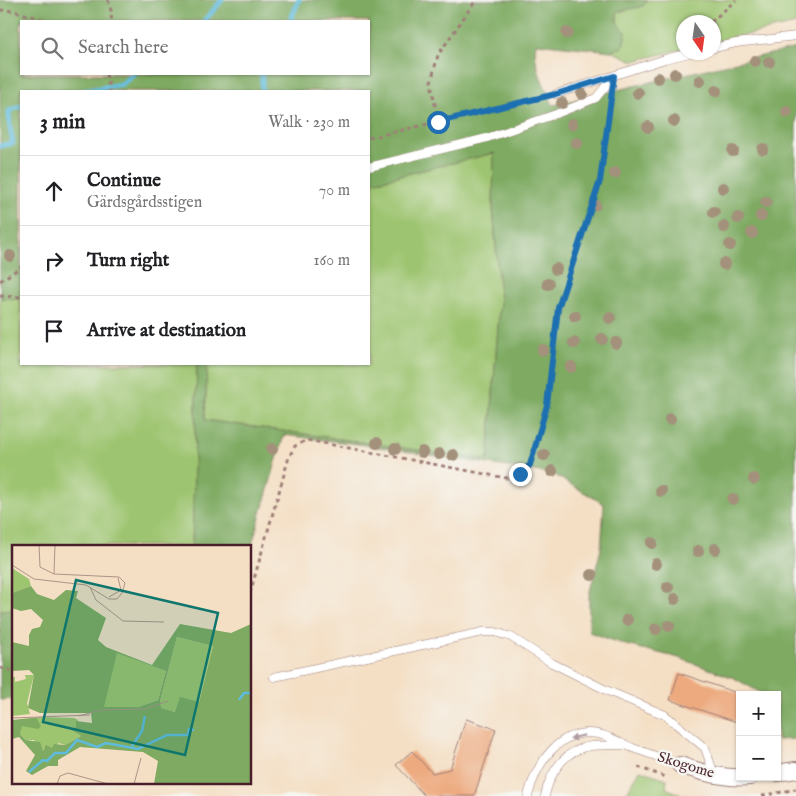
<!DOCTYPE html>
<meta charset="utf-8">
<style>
body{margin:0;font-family:"IM FELL English",serif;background:#f6f6f6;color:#202124}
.controls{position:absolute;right:15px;bottom:15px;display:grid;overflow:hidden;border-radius:0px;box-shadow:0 1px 4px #0004}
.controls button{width:45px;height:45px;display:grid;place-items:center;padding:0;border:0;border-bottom:1px solid #e0e0e0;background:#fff;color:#202124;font:25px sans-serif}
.compass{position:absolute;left:676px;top:15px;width:45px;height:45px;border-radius:50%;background:#fff;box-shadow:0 1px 4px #0004;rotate:167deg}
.stop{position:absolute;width:15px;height:15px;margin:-11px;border:4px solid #1f6fb2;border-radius:50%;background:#fff}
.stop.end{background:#1f6fb2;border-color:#fff;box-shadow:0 1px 5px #0008}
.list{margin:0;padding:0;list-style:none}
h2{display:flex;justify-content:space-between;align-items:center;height:65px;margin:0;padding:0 20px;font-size:21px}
h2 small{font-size:16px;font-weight:400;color:#757577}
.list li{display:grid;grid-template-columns:32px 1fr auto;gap:15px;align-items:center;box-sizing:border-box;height:70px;padding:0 20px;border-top:1px solid #e0e0e0}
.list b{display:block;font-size:19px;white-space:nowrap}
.list p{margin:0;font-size:16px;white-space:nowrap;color:#757577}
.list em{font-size:16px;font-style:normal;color:#757577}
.icon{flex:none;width:28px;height:28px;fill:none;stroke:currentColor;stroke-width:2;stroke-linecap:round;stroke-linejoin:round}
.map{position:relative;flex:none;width:796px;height:796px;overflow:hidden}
.search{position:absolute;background:#fff;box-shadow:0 1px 4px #0004;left:20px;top:20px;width:350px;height:55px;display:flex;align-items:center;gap:12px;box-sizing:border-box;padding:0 18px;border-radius:0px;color:#757577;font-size:19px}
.panel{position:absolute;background:#fff;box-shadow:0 1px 4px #0004;left:20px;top:90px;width:350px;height:275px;border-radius:0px}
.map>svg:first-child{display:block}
.green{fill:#9dc46f;stroke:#74724d}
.forest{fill:#7eaa62;stroke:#646446;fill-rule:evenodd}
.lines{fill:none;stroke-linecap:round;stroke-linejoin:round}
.stream{stroke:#5fbbdd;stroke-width:5}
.building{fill:#edaa7f}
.lane-casing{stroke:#9f7f78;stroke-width:9}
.street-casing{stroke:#9f7f78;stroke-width:18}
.path{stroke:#9f7f78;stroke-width:3;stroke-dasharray:4 4;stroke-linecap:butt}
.lane{stroke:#fff;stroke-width:8}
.street{stroke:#fff;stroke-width:16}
.tree{fill:#a4917b}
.oneway{fill:#ae9aa0}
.route{stroke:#1f6fb2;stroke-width:6}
.labels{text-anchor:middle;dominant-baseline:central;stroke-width:4.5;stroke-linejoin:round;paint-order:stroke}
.street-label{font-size:15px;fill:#4a1f2b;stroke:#f6f6f2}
.inset-river{fill:none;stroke:#5fbbdd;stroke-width:2.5}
.inset-road{fill:none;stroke:#b09287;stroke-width:1}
.view{fill:#0f766e;fill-opacity:0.15;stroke:#0f766e;stroke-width:2.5}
.inset-edge{fill:none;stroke:#4a1f2b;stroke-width:2.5}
</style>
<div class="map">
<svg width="796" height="796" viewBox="0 0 796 796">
<rect width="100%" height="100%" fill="#f6f6f2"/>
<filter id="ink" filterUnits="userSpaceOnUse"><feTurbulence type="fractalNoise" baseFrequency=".02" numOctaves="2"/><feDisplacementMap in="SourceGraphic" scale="10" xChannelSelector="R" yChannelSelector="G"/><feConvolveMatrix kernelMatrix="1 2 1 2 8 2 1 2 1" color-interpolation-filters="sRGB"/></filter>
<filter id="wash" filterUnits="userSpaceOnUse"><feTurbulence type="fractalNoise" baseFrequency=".0096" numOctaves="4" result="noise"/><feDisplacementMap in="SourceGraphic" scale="20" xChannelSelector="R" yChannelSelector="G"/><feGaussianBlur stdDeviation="1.12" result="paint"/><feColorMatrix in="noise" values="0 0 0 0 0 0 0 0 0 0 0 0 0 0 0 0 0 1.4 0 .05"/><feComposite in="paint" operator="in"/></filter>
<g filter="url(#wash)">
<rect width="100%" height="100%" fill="#f4dfc4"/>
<path class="green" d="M647,0H796V24L714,42V22H684L683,49L634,61L611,51L623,47L626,32L617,23V12L643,6Z
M494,153L493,207L500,301L488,460L205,420L207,364H369V183Z
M0,298L21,299V364H197L192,546H14V610H0Z
M640,770L667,779L666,788L684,796H625Z"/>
<path class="forest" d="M0,0H647L643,6L617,12V23L626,32L623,47L611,51L536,43C532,64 545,86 553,105L796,48V739L777,740V695H765L734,678L679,658L626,645L589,632V595L601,549L604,504L553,474L365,445L284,435L250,551V546H192L197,364H207L205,420L488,460L500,301L493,207L494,153L369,183V91H21V299L0,298ZM21,21H369V74H21Z
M0,610H14V699L0,700Z"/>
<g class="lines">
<path class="stream" d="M204,21L222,0
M290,21L299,0
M262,74V91
M83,91L122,84L134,74
M0,146L13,143L10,128L9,111L21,106"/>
</g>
<g id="blocks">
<path class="building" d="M679,673L740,694V723L670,700Z
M466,719L496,729L474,796H425L396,765L412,751L432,773L450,769Z"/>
</g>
</g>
<g filter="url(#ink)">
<use href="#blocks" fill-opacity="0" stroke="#9f7f78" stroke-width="1"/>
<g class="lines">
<g class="lane-casing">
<path id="lane" d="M714,48L736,43L796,36
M556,94L665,59L694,52
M369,167L487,138L556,114L596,98L614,76
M274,677L483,632H495L511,637L552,663L608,691L665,715L705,748L714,774
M528,796C536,764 559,727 598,734C610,736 622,744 633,748C649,754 665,759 680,765
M545,796C549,776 561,755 582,748C594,744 609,746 622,745"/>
</g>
<g class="street-casing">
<path id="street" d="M680,765C703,773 725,779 750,777
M777,773L796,770"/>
</g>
<path class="path" d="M108,0L112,14L111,21
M0,10L14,11L49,21
M711,22L736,0
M106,74L110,91
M438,122L431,82L438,55L476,0
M369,138L546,96
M0,281L21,267
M0,296L21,297
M250,593L289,457L295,446L307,440L506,478L520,474L530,465L547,405L558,308L600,181L611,100
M0,668L14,671
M638,767L668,778
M762,796L796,789"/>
<use href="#lane" class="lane"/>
<use href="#street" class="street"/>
</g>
<g class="tree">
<circle cx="567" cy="33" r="6"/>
<circle cx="755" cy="61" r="6"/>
<circle cx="769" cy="62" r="6"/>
<circle cx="675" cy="74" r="6"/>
<circle cx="658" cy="78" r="6"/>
<circle cx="700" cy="81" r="6"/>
<circle cx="716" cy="91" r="6"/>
<circle cx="638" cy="93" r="6"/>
<circle cx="582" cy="94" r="6"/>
<circle cx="562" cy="103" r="6"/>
<circle cx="787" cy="112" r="6"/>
<circle cx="674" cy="121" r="6"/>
<circle cx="572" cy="124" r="6"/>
<circle cx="648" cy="127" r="6"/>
<circle cx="577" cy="143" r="6"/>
<circle cx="763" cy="149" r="6"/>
<circle cx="733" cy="151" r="6"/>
<circle cx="615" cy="173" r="6"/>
<circle cx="723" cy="188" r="6"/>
<circle cx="766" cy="202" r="6"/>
<circle cx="595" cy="205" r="6"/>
<circle cx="714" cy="212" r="6"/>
<circle cx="761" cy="216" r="6"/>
<circle cx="738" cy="218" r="6"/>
<circle cx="724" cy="227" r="6"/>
<circle cx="752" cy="233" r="6"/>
<circle cx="730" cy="245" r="6"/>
<circle cx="10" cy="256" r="6"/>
<circle cx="724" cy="264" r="6"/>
<circle cx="556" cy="269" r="6"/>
<circle cx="548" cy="284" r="6"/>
<circle cx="575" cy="316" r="6"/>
<circle cx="610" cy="318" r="6"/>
<circle cx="602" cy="339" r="6"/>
<circle cx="574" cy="343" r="6"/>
<circle cx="616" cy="343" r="6"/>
<circle cx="543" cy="350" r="6"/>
<circle cx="571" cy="367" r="6"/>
<circle cx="670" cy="419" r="6"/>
<circle cx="377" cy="443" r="6"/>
<circle cx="272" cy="449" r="6"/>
<circle cx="395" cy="449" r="6"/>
<circle cx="422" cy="452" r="6"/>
<circle cx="439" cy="454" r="6"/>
<circle cx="453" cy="455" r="6"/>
<circle cx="544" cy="455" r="6"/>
<circle cx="552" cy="471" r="6"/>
<circle cx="754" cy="479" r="6"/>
<circle cx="661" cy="491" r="6"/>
<circle cx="733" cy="499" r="6"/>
<circle cx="652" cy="543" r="6"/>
<circle cx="715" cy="549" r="6"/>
<circle cx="698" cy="551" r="6"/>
<circle cx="656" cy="564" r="6"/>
<circle cx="592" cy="575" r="6"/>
<circle cx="668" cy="587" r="6"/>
<circle cx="675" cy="599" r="6"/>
<circle cx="627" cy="620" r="6"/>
<circle cx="669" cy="626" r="6"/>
<circle cx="656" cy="629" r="6"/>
</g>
<defs><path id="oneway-solid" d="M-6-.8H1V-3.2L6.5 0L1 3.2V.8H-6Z" transform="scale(1.25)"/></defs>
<use class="oneway" href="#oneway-solid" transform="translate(577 737) rotate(166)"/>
</g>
<g class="lines" filter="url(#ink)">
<path class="route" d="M438,122L556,94L614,76L600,181L558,308L547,405L530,465L520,474"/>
</g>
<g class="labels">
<g class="street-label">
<text transform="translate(686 765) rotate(17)">Skogome</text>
</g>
</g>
<g transform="translate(12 545)">
<rect width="239" height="239" fill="#f4dfc4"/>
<path d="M0,23L17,34L19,41L0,48ZM165,92L201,101L187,157L163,167L148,163V156ZM105,107L154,126L146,155L126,162H91ZM5,130H22L15,158L18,169L0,171V132H3V137L14,134L13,130ZM29,172L62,173L66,175L64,182L57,184L69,191L53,200L47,198L40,204L33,202L31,206L22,195H14L8,189L9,181L28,180L24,174Z" fill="#9dc46f"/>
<path d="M19,41L25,49L42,55L54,45L66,46L64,53L94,73L86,95L94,102L140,120L168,79L219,88L239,79V239H142L146,216L131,207L68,202L46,215V221H36L20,230L14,226L23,210L7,192L0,194V175L29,172L25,174L29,181L26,184L10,181L8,189L14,195L28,197L31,206L34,200L40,203L42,199L53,200L69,191L57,184L64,182V176L80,178L79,168H28L16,163L22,130L17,125L0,126V97L17,101V90L20,84L28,82L31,75L19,64L9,66L0,63V48ZM165,92L201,101L187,157L168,152L163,167L149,163L148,156ZM105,108L154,126L146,155L126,162H92Z" fill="#7eaa62" fill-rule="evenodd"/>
<path class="inset-river" d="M227,155L232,148H239M120,201L130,186L133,171M17,227L31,215L35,216L43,208H54L65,195L85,202L94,198L126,204L155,190H176L177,184L182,185"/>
<path class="inset-road" d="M27,0L28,22L42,29M0,20L22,34L74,40L97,54H105L110,48L113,38L107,32L42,29L43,0M78,42L84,55L111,76L152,77M97,52L109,45L106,33M67,171L89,165L133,164L156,156M0,173L78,170M45,239L48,231L56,228L96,239M122,239L129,213"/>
<path class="view" d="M64,35L206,68L173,210L31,177Z"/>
<rect width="239" height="239" class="inset-edge"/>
</g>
</svg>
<div class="controls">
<button>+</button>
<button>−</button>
</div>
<svg class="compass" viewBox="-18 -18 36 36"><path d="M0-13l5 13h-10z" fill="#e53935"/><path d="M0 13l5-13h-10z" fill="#757577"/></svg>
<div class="stop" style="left:438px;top:122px"></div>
<div class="stop end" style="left:520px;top:474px"></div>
<div class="search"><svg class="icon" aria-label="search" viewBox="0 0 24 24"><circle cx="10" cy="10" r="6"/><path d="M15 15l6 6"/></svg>Search here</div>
<section class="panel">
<h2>3 min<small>Walk · 230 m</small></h2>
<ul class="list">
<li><svg class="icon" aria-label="ahead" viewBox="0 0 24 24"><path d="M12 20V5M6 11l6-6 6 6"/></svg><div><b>Continue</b><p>Gärdsgårdsstigen</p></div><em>70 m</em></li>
<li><svg class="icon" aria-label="right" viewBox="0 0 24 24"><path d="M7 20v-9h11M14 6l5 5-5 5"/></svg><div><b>Turn right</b></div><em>160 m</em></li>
<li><svg class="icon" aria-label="arrive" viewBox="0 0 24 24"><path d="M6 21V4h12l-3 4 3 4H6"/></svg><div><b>Arrive at destination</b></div></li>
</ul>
</section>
</div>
